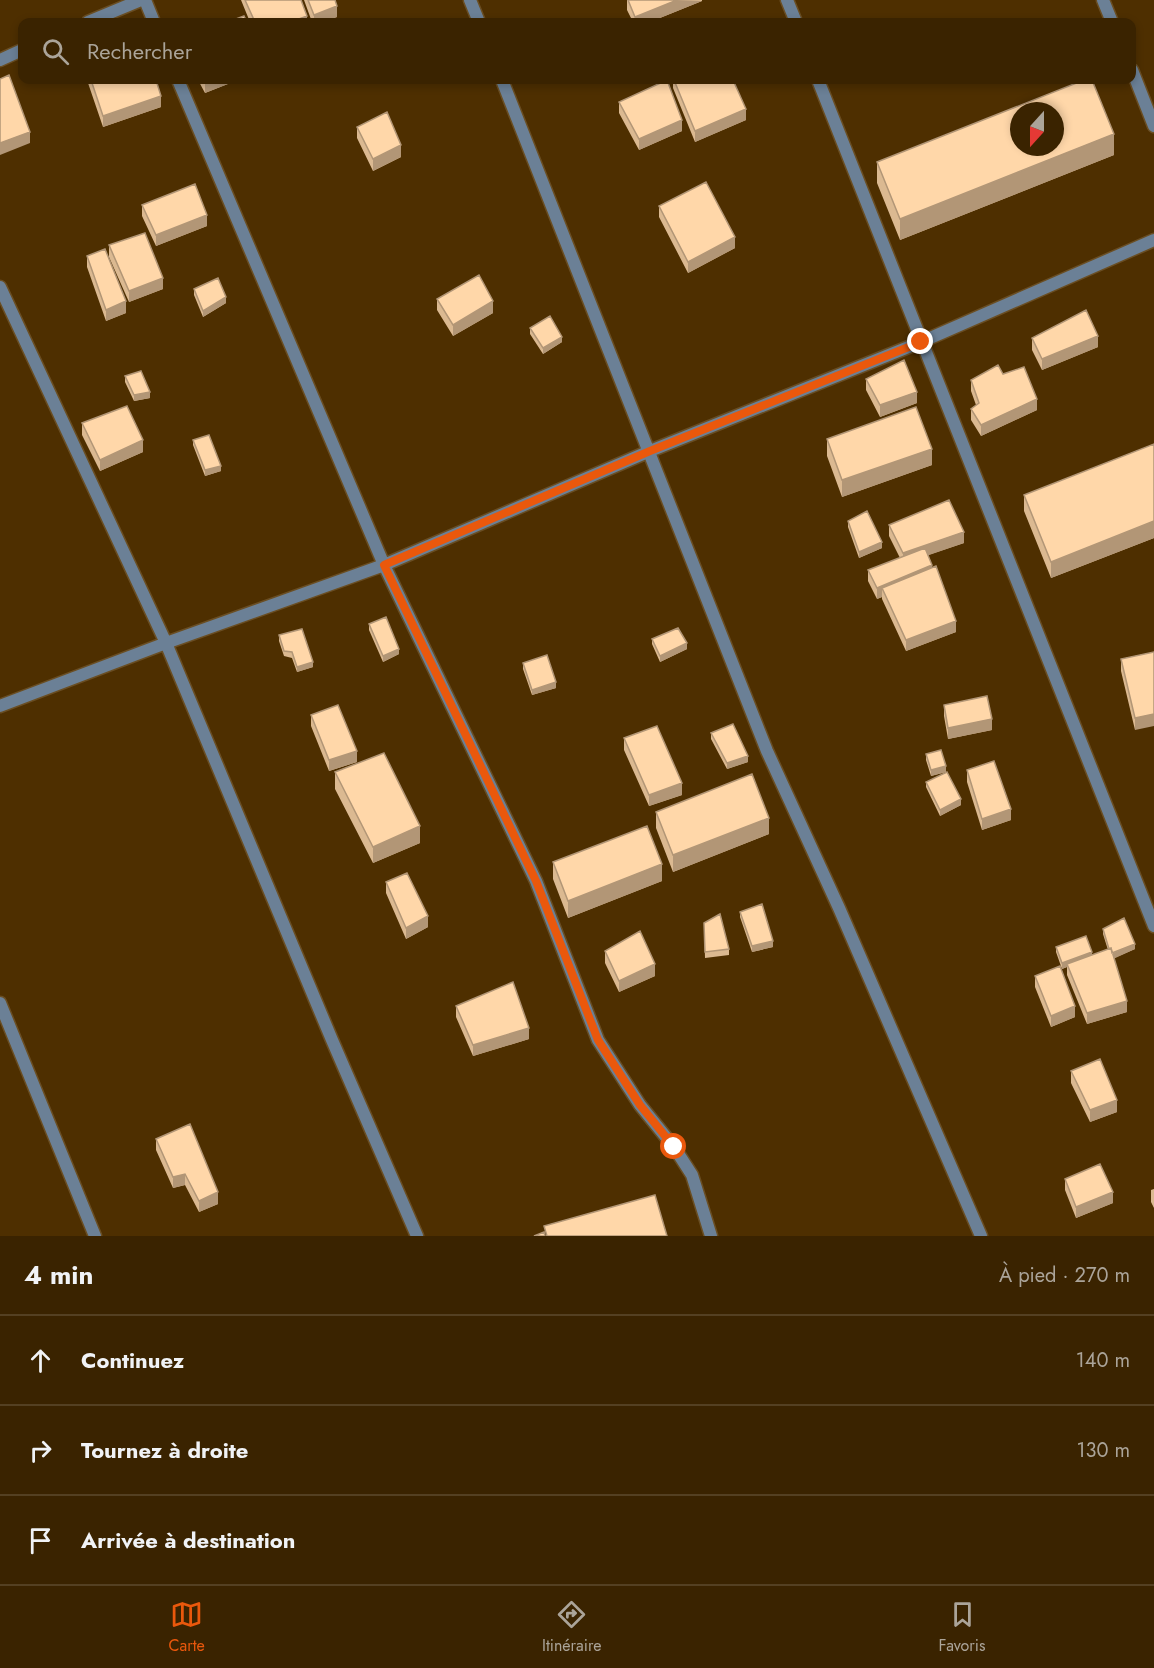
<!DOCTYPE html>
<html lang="fr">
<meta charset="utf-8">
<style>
body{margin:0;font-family:Jost,sans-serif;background:#412b0a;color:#f1f3f6}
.compass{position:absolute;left:1010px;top:102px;width:54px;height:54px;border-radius:50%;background:#3a2300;box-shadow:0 3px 9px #0003;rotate:201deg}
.stop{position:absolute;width:18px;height:18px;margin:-14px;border:4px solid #ea580c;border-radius:50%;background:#fff}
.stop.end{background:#ea580c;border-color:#fff;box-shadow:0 2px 6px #0008}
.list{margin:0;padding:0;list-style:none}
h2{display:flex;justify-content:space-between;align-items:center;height:78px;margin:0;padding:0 24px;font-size:26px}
h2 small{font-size:20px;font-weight:400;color:#aba499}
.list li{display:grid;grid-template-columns:39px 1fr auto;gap:18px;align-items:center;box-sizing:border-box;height:90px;padding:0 24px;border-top:2px solid #544022}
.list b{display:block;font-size:22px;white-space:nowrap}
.list em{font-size:20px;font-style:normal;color:#aba499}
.icon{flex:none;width:33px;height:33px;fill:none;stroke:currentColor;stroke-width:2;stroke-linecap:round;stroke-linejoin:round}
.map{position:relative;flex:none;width:1154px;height:1236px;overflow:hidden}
.search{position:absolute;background:#3a2300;box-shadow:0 3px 9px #0003;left:18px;right:18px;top:18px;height:66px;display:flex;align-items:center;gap:15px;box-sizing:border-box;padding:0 21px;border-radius:12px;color:#aba499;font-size:22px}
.sheet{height:348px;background:#3a2300}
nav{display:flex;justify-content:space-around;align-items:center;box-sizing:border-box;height:84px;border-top:2px solid #544022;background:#3a2300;font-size:16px;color:#aba499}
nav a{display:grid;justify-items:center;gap:3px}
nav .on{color:#ea580c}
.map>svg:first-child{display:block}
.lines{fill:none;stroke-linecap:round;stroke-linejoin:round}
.minor-casing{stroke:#6a4e23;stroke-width:15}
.minor{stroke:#6b8096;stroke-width:12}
.wall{fill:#dbb991}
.shaded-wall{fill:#b29676}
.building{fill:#ffd7a9;stroke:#b29676;stroke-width:1.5;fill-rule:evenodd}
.route{stroke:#ea580c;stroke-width:8}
</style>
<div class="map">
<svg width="1154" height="1236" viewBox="0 0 1154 1236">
<rect width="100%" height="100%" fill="#4e2f00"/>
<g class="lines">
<g class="minor-casing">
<path id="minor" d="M145,0L154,22
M470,0L479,22
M787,0L796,22
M1103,0L1112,22
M88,22L141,0
M0,60L22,50
M1132,70L1154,126
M178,80L384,565L536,881L598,1040L640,1105L674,1147L692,1175L711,1236
M502,80L767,751L839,908L981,1236
M818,80L1154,926
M0,287L166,643L332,1040L417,1236
M0,706L166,643L384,565L650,451L921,342L1154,240
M0,1003L95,1236"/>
</g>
<use href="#minor" class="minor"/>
</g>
<path class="wall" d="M241,0H301L307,22H250Z
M304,0H335L337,17L322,22H312Z
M627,0H702V1L650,22H633L627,10Z
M88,80H156L161,107L103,127L88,83Z
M198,80H238L205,93Z
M673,80H733L746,120L695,142L673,88Z
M619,102L682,131L639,150L619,113Z
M357,127L401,157L373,171L357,138Z
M1114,155L900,240L877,183V162Z
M142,205L207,226L156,246L142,216Z
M659,206L735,248L688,273L659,217Z
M109,245L163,289L129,302L109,257Z
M87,256L126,313L106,321L87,267Z
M194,289L226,303L203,317L194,295Z
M437,299L493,313L453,336L437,310Z
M530,328L562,342L543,354L530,334Z
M1032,338L1098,347L1042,370L1032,350Z
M1003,374L1037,410L981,436L971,420V409L976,405L971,391V380Z
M125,376L150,398L134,401L125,382Z
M866,379L917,403L880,417L866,390Z
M82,423L143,452L100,471L82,435Z
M827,439L932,465L842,497L827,456Z
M193,440L221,471L205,476L193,445Z
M1154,444V538L1051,578L1024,511V495Z
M848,521L882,548L859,558L848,527Z
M889,525L964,543L928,555L956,632L906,651L882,599V597L877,599L868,581V570L900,558L889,536Z
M369,624L399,654L383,662L369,630Z
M279,635L313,667L297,672L292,658L284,656L279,641Z
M652,639L687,649L660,662L652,644Z
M1154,652L1135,730L1121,671V659Z
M523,663L556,688L532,695L523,669Z
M944,705L992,730L948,739L944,716Z
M311,715L357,762L329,771L311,726Z
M711,733L748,762L727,769L711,739Z
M624,738L682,795L649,806L624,750Z
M926,754L946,772L931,776L926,760Z
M967,770L1011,820L982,830L967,782Z
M335,772L420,843L373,863L335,789Z
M926,782L961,805L940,816L926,787Z
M656,812L769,834L673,872L656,828Z
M553,862L662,881L568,918L553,879Z
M386,882L428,927L406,939L386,893Z
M740,912L773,947L752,952L740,917Z
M704,923L729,949V955L705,958Z
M1103,929L1135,949L1114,958L1127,1012L1087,1024L1067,975V967L1062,969L1056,952V947L1092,955L1108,950L1103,934Z
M605,951L655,976L619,992L605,963Z
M1035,976L1075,1017L1051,1027L1035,987Z
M456,1006L529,1039L473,1056L456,1017Z
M1071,1071L1117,1112L1090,1122L1071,1083Z
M156,1139L218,1204L199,1212L185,1185L173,1188L156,1150Z
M1065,1179L1113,1203L1076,1218L1065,1190Z
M1154,1189V1208L1151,1202V1190Z"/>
<path class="shaded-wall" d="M677,0L702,1L650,22H635V17Z
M337,6V17L322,22H314V15Z
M307,16V22H291Z
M211,80H238L205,93V82Z
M161,96V107L103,127V116Z
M746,109V120L695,142V131Z
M682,120V131L639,150V139Z
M30,132V143L0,155V143Z
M1114,134V155L900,240V219Z
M401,145V157L373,171V159Z
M207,215V226L156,246V235Z
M735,237V248L688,273V262Z
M163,278V289L129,302V291Z
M226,297V303L203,317V311Z
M126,301V313L106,321V310Z
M493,301V313L453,336V325Z
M1098,336V347L1042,370V359Z
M562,337V342L543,354V348Z
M150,392V398L134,401V395Z
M917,392V403L880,417V405Z
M1037,399V410L981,436V425Z
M143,440V452L100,471V460Z
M932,449V465L842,497V480Z
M221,466V471L205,476V470Z
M1154,521V538L1051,578V562Z
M964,532V543L903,564V553Z
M882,542V548L859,558V552Z
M932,565V576L882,588V597L877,599V588Z
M956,621V632L906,651V640Z
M687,643V649L660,662V656Z
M399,649V654L383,662V656Z
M313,662V667L297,672V667Z
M556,682V688L532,695V690Z
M1154,714V726L1135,730V718Z
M992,719V730L948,739V728Z
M357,751V762L329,771V760Z
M748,756V762L727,769V763Z
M946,766V772L931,776V770Z
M682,783V795L649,806V795Z
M961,799V805L940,816V810Z
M1011,809V820L982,830V819Z
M769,818V834L673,872V855Z
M420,826V843L373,863V847Z
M662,864V881L568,918V901Z
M428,916V927L406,939V928Z
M773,941V947L752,952V946Z
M1135,944V949L1111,960V954Z
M1092,952V958L1067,964V967L1062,969V963Z
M655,964V976L619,992V981Z
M1127,1001V1012L1087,1024V1013Z
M1075,1006V1017L1051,1027V1016Z
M529,1028V1039L473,1056V1045Z
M1117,1100V1112L1090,1122V1110Z
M185,1174V1185L173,1188V1177Z
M218,1192V1204L199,1212V1201Z
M1113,1192V1203L1076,1218V1207Z"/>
<path class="building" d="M245,0H301L307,16L291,22H255Z
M308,0H335L337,6L314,15Z
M628,0H677L635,17Z
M244,16L247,22H228Z
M9,75L30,132L0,143V79Z
M91,80H156L161,96L103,116Z
M667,80L682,120L639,139L619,102Z
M674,80H733L746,109L695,131Z
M1084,80H1092L1114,134L900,219L877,162ZM1019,111H1055V147H1019Z
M387,112L401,145L373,159L357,127Z
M706,182L735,237L688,262L659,206Z
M195,184L207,215L156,235L142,205Z
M145,233L163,278L129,291L109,245Z
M105,249L126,301L106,310L87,256Z
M479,275L493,301L453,325L437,299Z
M218,278L226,297L203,311L194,289Z
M1086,310L1098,336L1042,359L1032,338Z
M550,316L562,337L543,348L530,328Z
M904,360L917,392L880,405L866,379Z
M998,365L1003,374L1024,367L1037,399L981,425L971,409L979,403L971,380Z
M141,371L150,392L134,395L125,376Z
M127,406L143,440L100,460L82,423Z
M916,407L932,449L842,480L827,439Z
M209,435L221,466L205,470L193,440Z
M1154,444V521L1051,562L1024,495Z
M949,500L964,532L903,553L889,525Z
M867,511L882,542L859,552L848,521Z
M925,548L932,565L877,588L868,570Z
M936,566L956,621L906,640L882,588Z
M386,617L399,649L383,656L369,624Z
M678,628L687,643L660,656L652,639Z
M302,629L313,662L297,667L292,652L284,651L279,635Z
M1154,652V714L1135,718L1121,659Z
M547,655L556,682L532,690L523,663Z
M987,696L992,719L948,728L944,705Z
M338,705L357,751L329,760L311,715Z
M733,724L748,756L727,763L711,733Z
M657,726L682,783L649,795L624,738Z
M941,750L946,766L931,770L926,754Z
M384,753L420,826L373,847L335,772Z
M994,761L1011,809L982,819L967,770Z
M947,772L961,799L940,810L926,782Z
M752,774L769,818L673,855L656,812Z
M647,826L662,864L568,901L553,862Z
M407,873L428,916L406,928L386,882Z
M762,904L773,941L752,946L740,912Z
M720,914L729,949L705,952L704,923Z
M1124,918L1135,944L1112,953L1111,948L1109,949L1103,929Z
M640,931L655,964L619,981L605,951Z
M1086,936L1092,952L1062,963L1056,947Z
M1111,948L1127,1001L1087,1013L1067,964Z
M1060,966L1075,1006L1051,1016L1035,976Z
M513,982L529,1028L473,1045L456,1006Z
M1100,1059L1117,1100L1090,1110L1071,1071Z
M190,1124L218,1192L199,1201L185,1174L173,1177L156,1139Z
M1100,1164L1113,1192L1076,1207L1065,1179Z
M655,1195L667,1236H547L544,1226Z
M544,1232L545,1236H534Z"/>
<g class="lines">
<path class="route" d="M674,1147L640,1105L598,1040L536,881L384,565L650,451L921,342"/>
</g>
</svg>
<svg class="compass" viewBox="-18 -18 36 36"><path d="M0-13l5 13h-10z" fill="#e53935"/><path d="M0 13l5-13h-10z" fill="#aba499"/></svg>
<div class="stop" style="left:674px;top:1147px"></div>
<div class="stop end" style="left:921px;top:342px"></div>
<div class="search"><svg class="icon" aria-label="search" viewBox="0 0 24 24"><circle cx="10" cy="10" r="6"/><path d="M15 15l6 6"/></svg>Rechercher</div>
</div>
<section class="sheet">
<h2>4 min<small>À pied · 270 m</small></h2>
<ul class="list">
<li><svg class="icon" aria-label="ahead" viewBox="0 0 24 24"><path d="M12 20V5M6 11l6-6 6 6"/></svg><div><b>Continuez</b></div><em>140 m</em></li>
<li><svg class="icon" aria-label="right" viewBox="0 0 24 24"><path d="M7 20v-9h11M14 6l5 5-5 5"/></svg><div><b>Tournez à droite</b></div><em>130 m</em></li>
<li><svg class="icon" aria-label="arrive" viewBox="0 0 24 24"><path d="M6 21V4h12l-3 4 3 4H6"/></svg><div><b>Arrivée à destination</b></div></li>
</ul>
</section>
<nav>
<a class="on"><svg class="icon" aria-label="map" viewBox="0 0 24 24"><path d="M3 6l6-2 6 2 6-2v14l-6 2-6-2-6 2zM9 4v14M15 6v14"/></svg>Carte</a>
<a><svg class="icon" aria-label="directions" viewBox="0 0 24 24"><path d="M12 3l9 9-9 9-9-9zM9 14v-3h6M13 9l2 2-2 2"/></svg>Itinéraire</a>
<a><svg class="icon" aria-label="saved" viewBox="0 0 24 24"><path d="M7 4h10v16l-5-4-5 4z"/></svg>Favoris</a>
</nav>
